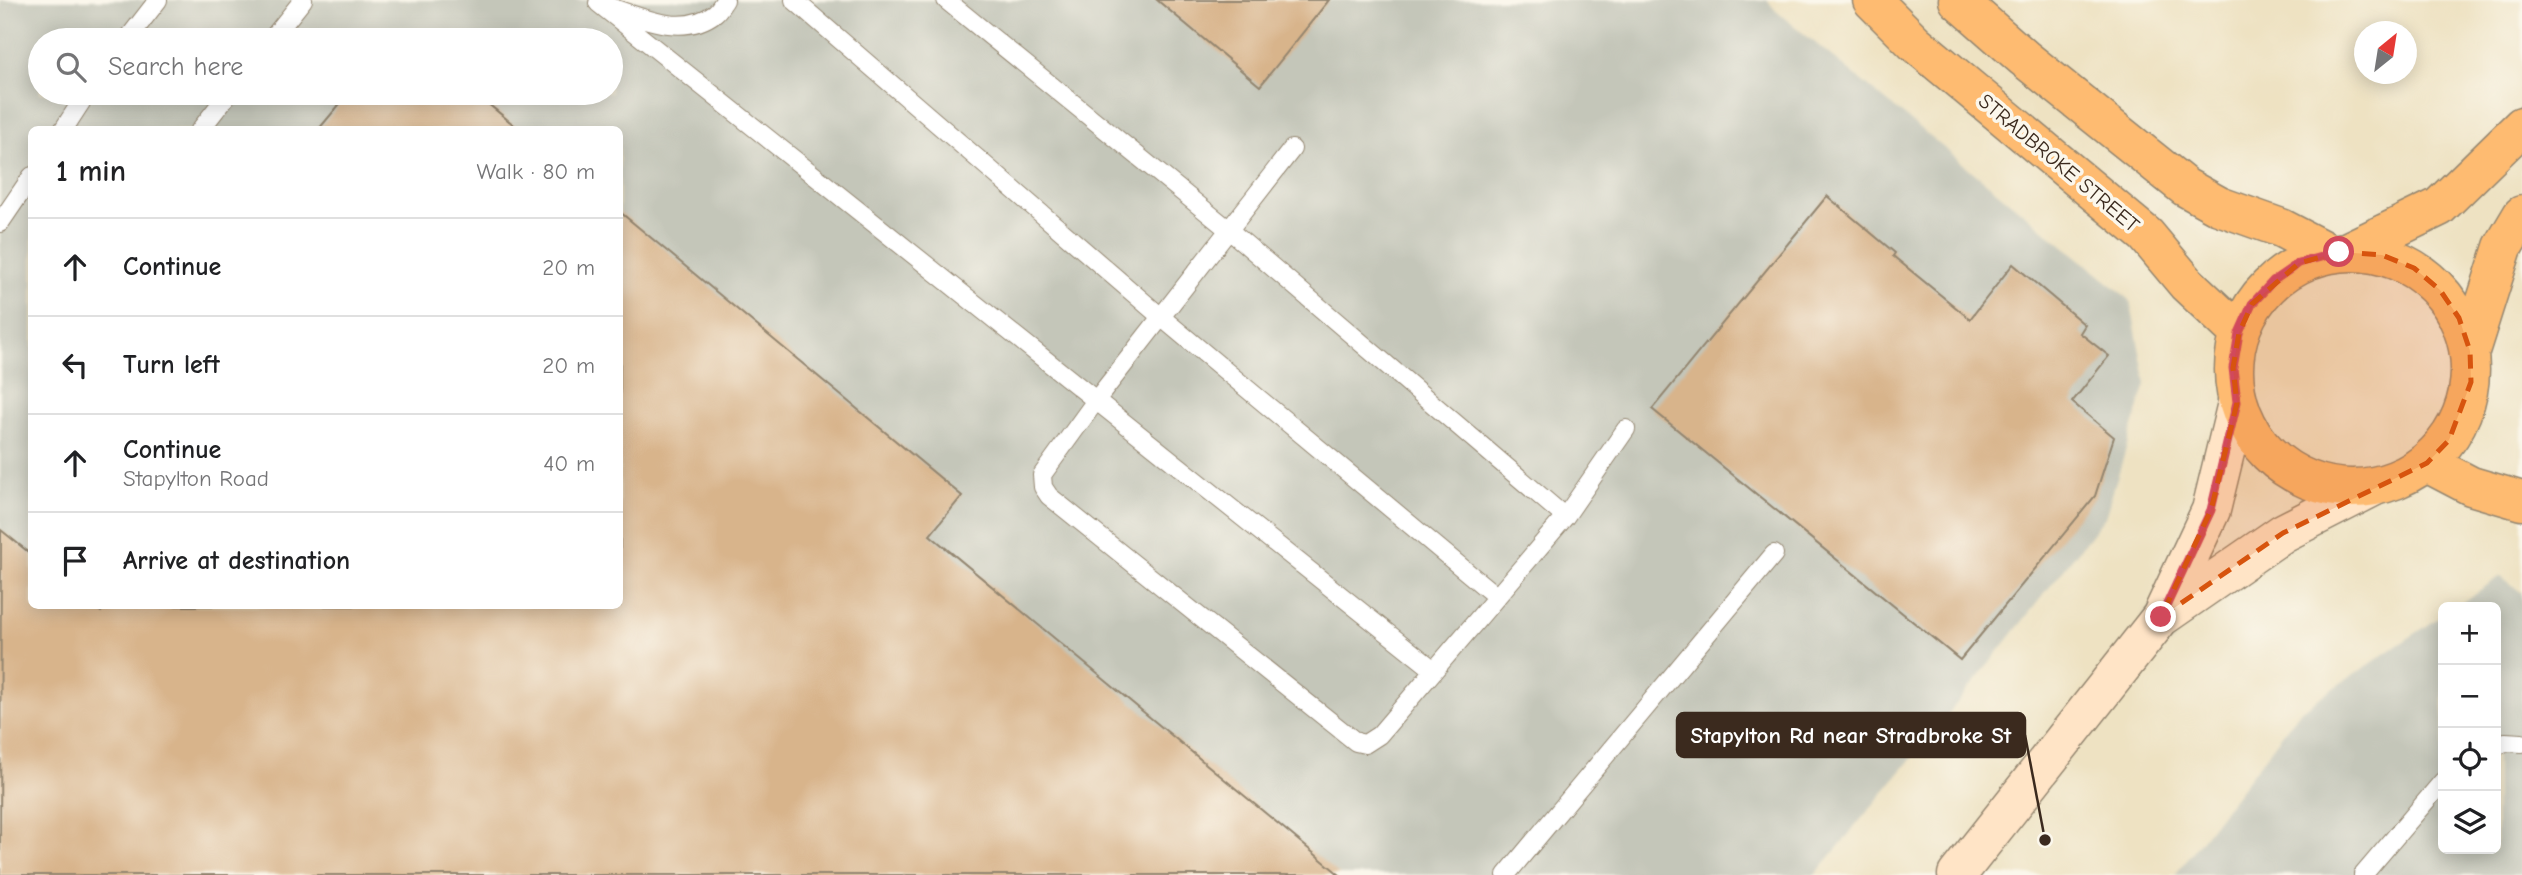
<!DOCTYPE html>
<meta charset="utf-8">
<style>
body{margin:0;font-family:"Comic Neue",sans-serif;background:#f2f2f2;color:#202124}
.controls{position:absolute;right:21px;bottom:21px;display:grid;overflow:hidden;border-radius:10px;box-shadow:0 4px 18px #0003}
.controls button{width:63px;height:63px;display:grid;place-items:center;padding:0;border:0;border-bottom:2px solid #e0e0e0;background:#fff;color:#202124;font:35px sans-serif}
.compass{position:absolute;left:2354px;top:21px;width:63px;height:63px;border-radius:50%;background:#fff;box-shadow:0 4px 18px #0003;rotate:30deg}
.stop{position:absolute;width:21px;height:21px;margin:-16px;border:5px solid #d1495b;border-radius:50%;background:#fff}
.stop.end{background:#d1495b;border-color:#fff;box-shadow:0 2px 7px #0008}
.list{margin:0;padding:0;list-style:none}
h2{display:flex;justify-content:space-between;align-items:center;height:91px;margin:0;padding:0 28px;font-size:30px}
h2 small{font-size:23px;font-weight:400;color:#757577}
.list li{display:grid;grid-template-columns:46px 1fr auto;gap:21px;align-items:center;box-sizing:border-box;height:98px;padding:0 28px;border-top:2px solid #e0e0e0}
.list b{display:block;font-size:26px;white-space:nowrap}
.list p{margin:0;font-size:23px;white-space:nowrap;color:#757577}
.list em{font-size:23px;font-style:normal;color:#757577}
.icon{flex:none;width:38px;height:38px;fill:none;stroke:currentColor;stroke-width:2;stroke-linecap:round;stroke-linejoin:round}
.map{position:relative;flex:none;width:2522px;height:875px;overflow:hidden}
.search{position:absolute;background:#fff;box-shadow:0 4px 18px #0003;left:28px;top:28px;width:595px;height:77px;display:flex;align-items:center;gap:18px;box-sizing:border-box;padding:0 24px;border-radius:38px;color:#757577;font-size:26px}
.panel{position:absolute;background:#fff;box-shadow:0 4px 18px #0003;left:28px;top:126px;width:595px;height:483px;border-radius:10px}
.map>svg:first-child{display:block}
.industrial{fill:#c4c6b9;fill-rule:evenodd}
.building{fill:#d8b48b}
.lines{fill:none;stroke-linecap:round;stroke-linejoin:round}
.service-casing{stroke:#948670;stroke-width:20}
.secondary-casing{stroke:#948670;stroke-width:41}
.primary-casing{stroke:#948670;stroke-width:41}
.motorway-casing{stroke:#948670;stroke-width:41}
.service{stroke:#fff;stroke-width:18}
.secondary{stroke:#ffe4c6;stroke-width:38}
.primary{stroke:#febb71;stroke-width:38}
.motorway{stroke:#febb71;stroke-width:38}
.route{stroke:#d1495b;stroke-width:9}
.marked{fill:#d7540e;fill-opacity:0.2;stroke:#d7540e;stroke-width:5;stroke-dasharray:14 9;stroke-linejoin:round}
.labels{text-anchor:middle;dominant-baseline:central;stroke-width:7;stroke-linejoin:round;paint-order:stroke}
.street-label{font-size:21px;fill:#3b2a1e;stroke:#fbf7ec}
.leader{fill:none;stroke:#3b2a1e;stroke-width:2.5}
.callout-dot{fill:#3b2a1e;stroke:#fbf7ec;stroke-width:2.5}
.callout{fill:#3b2a1e;stroke:#3b2a1e;stroke-width:2.5}
.callout-label{font-size:23px;text-anchor:middle;font-weight:bold;fill:#fff}
</style>
<div class="map">
<svg width="2522" height="875" viewBox="0 0 2522 875">
<rect width="100%" height="100%" fill="#fbf7ec"/>
<filter id="ink" filterUnits="userSpaceOnUse"><feTurbulence type="fractalNoise" baseFrequency=".0143" numOctaves="2"/><feDisplacementMap in="SourceGraphic" scale="14" xChannelSelector="R" yChannelSelector="G"/><feConvolveMatrix kernelMatrix="1 2 1 2 8 2 1 2 1" color-interpolation-filters="sRGB"/></filter>
<filter id="wash" filterUnits="userSpaceOnUse"><feTurbulence type="fractalNoise" baseFrequency=".00686" numOctaves="4" result="noise"/><feDisplacementMap in="SourceGraphic" scale="28" xChannelSelector="R" yChannelSelector="G"/><feGaussianBlur stdDeviation="1.57" result="paint"/><feColorMatrix in="noise" values="0 0 0 0 0 0 0 0 0 0 0 0 0 0 0 0 0 1.4 0 .05"/><feComposite in="paint" operator="in"/></filter>
<g filter="url(#wash)">
<rect width="100%" height="100%" fill="#eee2c2"/>
<path class="industrial" d="M0,0H1767L1776,11L2130,300L2146,384L2105,517L1976,680L1815,875H0ZM40,40H611V93H40ZM32,130H620V606H32Z
M2501,576L2522,593V875H2175L2300,711L2443,615V849H2496V607H2455Z"/>
<g id="blocks">
<path class="building" d="M1157,0H1329L1260,86Z
M401,31L412,40H393Z
M349,93H475L520,130H318Z
M1827,196L1895,253L1893,256L1970,319L2013,264L2085,325L2080,333L2109,356L2072,402L2114,437L2095,496L1960,660L1652,409Z
M620,212L962,496L930,535L1340,875H0L1,530L32,555V606H93L101,612L106,606H620Z"/>
</g>
</g>
<g filter="url(#ink)">
<use href="#blocks" fill-opacity="0" stroke="#948670" stroke-width="2"/>
<g class="lines">
<g class="service-casing">
<path id="service" d="M794,0L1161,317L1497,597
M946,0L1229,230L1565,517L1626,429
M598,3L1434,670
M607,6C640,17 683,38 715,13C719,10 722,4 725,0
M127,40L158,0
M271,40L303,0
M63,130L87,93
M200,130L229,93
M1292,149L1097,399L1042,475L1043,487L1049,496L1356,742L1365,744L1379,735L1565,517
M0,223L32,176
M2496,746L2505,742L2522,743
M1506,875L1774,554
M2363,875L2443,781"/>
</g>
<g class="secondary-casing">
<path id="secondary" d="M2163,616L2283,533L2373,487
M1957,875L2161,617L2211,510L2237,403"/>
</g>
<g class="primary-casing">
<path id="primary" d="M1872,0L1915,43L2146,235L2187,284L2239,333
M1958,0L2024,58L2185,187L2219,206L2281,228L2329,253
M2348,251L2439,207L2522,126
M2234 370a118 118 0 1 1 236 0a118 118 0 1 1-236 0Z
M2470,351L2503,247L2522,215"/>
</g>
<g class="motorway-casing">
<path id="motorway" d="M2427,463L2471,486L2522,501"/>
</g>
<use href="#service" class="service"/>
<use href="#secondary" class="secondary"/>
<use href="#primary" class="primary"/>
<use href="#motorway" class="motorway"/>
</g>
</g>
<g class="lines" filter="url(#ink)">
<path class="route" d="M2161,617L2211,510L2237,402L2233,368L2239,333L2252,304L2273,281L2299,263L2339,252"/>
</g>
<path class="marked" d="M2339,252L2382,255L2414,268L2440,290L2459,318L2470,351L2471,382L2449,440L2427,463L2283,533L2161,617L2211,510L2237,403L2233,368L2239,333L2252,304L2299,263Z"/>
<g class="labels">
<g class="street-label">
<text transform="translate(2059 163) rotate(40)">STRADBROKE STREET</text>
</g>
</g>
<path class="leader" d="M2045 840L2025 735"/>
<circle class="callout-dot" cx="2045" cy="840" r="7"/>
<rect class="callout" x="1677" y="713" width="348" height="44" rx="7"/>
<g class="callout-label">
<text x="1851" y="743">Stapylton Rd near Stradbroke St</text>
</g>
</svg>
<div class="controls">
<button>+</button>
<button>−</button>
<button><svg class="icon" aria-label="locate" viewBox="0 0 24 24"><circle cx="12" cy="12" r="6"/><path d="M12 2v4M12 18v4M2 12h4M18 12h4"/></svg></button>
<button><svg class="icon" aria-label="layers" viewBox="0 0 24 24"><path d="M12 4l9 5-9 5-9-5zM3 14l9 5 9-5"/></svg></button>
</div>
<svg class="compass" viewBox="-18 -18 36 36"><path d="M0-13l5 13h-10z" fill="#e53935"/><path d="M0 13l5-13h-10z" fill="#757577"/></svg>
<div class="stop" style="left:2339px;top:252px"></div>
<div class="stop end" style="left:2161px;top:617px"></div>
<div class="search"><svg class="icon" aria-label="search" viewBox="0 0 24 24"><circle cx="10" cy="10" r="6"/><path d="M15 15l6 6"/></svg>Search here</div>
<section class="panel">
<h2>1 min<small>Walk · 80 m</small></h2>
<ul class="list">
<li><svg class="icon" aria-label="ahead" viewBox="0 0 24 24"><path d="M12 20V5M6 11l6-6 6 6"/></svg><div><b>Continue</b></div><em>20 m</em></li>
<li><svg class="icon" aria-label="left" viewBox="0 0 24 24"><path d="M17 20v-9H6M10 6l-5 5 5 5"/></svg><div><b>Turn left</b></div><em>20 m</em></li>
<li><svg class="icon" aria-label="ahead" viewBox="0 0 24 24"><path d="M12 20V5M6 11l6-6 6 6"/></svg><div><b>Continue</b><p>Stapylton Road</p></div><em>40 m</em></li>
<li><svg class="icon" aria-label="arrive" viewBox="0 0 24 24"><path d="M6 21V4h12l-3 4 3 4H6"/></svg><div><b>Arrive at destination</b></div></li>
</ul>
</section>
</div>
